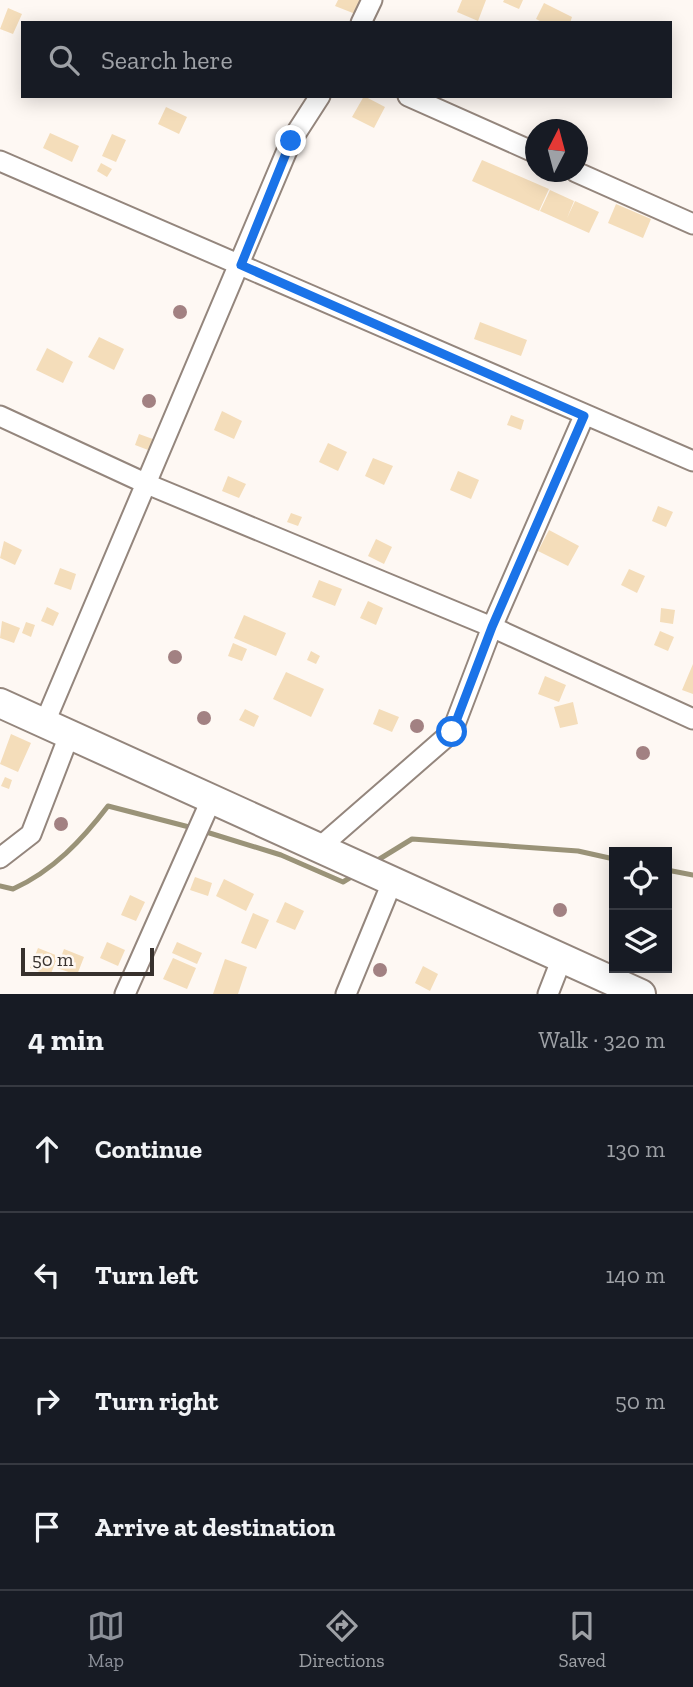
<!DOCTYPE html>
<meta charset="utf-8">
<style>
body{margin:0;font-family:"Zilla Slab",serif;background:#20242c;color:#f1f3f6}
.controls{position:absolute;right:21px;bottom:21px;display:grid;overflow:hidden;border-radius:0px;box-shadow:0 4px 18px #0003}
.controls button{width:63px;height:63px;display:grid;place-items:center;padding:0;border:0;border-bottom:2px solid #363941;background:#171b24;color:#f1f3f6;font:35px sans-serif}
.compass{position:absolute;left:525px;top:119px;width:63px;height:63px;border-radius:50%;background:#171b24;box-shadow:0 4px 18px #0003;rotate:6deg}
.scale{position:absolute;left:21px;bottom:18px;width:133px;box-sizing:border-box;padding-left:7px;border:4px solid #37312d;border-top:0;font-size:19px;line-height:24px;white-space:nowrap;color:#37312d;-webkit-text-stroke:5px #fef8f3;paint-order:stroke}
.stop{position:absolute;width:21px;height:21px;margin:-16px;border:5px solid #1a73e8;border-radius:50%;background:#fff}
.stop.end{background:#1a73e8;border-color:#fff;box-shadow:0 2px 7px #0008}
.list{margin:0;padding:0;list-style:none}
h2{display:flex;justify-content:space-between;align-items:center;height:91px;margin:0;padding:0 28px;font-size:30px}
h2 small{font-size:23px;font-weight:400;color:#9ea1a6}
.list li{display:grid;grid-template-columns:46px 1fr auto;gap:21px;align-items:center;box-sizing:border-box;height:126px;padding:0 28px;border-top:2px solid #363941}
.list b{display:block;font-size:26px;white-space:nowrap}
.list em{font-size:23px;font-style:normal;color:#9ea1a6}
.icon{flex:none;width:38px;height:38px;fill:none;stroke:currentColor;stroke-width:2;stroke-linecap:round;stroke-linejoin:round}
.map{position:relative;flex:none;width:693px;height:994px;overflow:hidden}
.search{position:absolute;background:#171b24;box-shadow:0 4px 18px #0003;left:21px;right:21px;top:21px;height:77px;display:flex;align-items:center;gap:18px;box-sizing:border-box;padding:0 24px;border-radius:0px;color:#9ea1a6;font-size:26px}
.sheet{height:595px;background:#171b24}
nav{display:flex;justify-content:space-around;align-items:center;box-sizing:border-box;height:98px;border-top:2px solid #363941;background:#171b24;font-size:19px;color:#9ea1a6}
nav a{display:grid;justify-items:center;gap:4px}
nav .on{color:#8c9099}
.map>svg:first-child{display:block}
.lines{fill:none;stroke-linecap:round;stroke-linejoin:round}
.stream{stroke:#9a9378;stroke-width:5}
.building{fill:#f4ddba}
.street-casing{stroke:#94867d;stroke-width:23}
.secondary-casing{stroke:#94867d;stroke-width:32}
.street{stroke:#fff;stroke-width:19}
.secondary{stroke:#fff;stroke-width:28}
.tree{fill:#a28182}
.route{stroke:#1a73e8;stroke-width:9}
</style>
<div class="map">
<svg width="693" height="994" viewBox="0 0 693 994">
<rect width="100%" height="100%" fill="#fef8f3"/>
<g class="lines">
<path class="stream" d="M203,831L281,855L343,882L356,874
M373,863L412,839L578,851L614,859
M667,870L693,875
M0,886L13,889C53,871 82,840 108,806L193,828"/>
</g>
<path class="building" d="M338,0H364L358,15L335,6Z
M462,0H486L478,21L457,12Z
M504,0H523L519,9L503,2Z
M544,3L572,17L570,23H544L536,19Z
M8,8L22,14L13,34L0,29Z
M364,96L385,107L374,128L352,117Z
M166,107L187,117L179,134L158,124Z
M50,133L79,146L72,162L43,148Z
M112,134L126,140L116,162L102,156Z
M482,160L549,189L539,211L472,181Z
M101,163L112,169L107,177L97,171Z
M550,190L574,201L567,218L575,201L599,212L589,233L540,211Z
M616,204L651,219L643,238L608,223Z
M480,322L527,340L521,356L474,339Z
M99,337L124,349L114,370L88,357Z
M47,348L73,362L63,383L36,370Z
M222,411L242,421L234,439L214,430Z
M511,415L524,420L521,430L507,425Z
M139,434L161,442L156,453L135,445Z
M328,443L347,452L338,471L319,462Z
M373,458L393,466L384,485L365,476Z
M458,471L479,480L471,499L450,490Z
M228,476L246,484L239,498L222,491Z
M658,506L673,512L666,527L652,521Z
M291,513L302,517L298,526L287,522Z
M549,530L579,546L568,566L538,551Z
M376,539L392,547L384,564L368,556Z
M4,541L22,550L15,565L0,558Z
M60,568L76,574L71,590L54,584Z
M629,569L645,576L637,593L621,585Z
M319,580L342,589L335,606L312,597Z
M368,601L383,608L376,625L360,618Z
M47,607L59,613L53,626L41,621Z
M661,608L675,610L673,624L660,622Z
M244,615L286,633L276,656L234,638Z
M2,621L20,628L14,643L0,638Z
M26,622L35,625L31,637L22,633Z
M660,631L674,637L668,651L654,645Z
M233,643L247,649L242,661L228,656Z
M311,651L320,656L316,664L307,660Z
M693,664V694L682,690Z
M286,672L324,689L311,717L273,699Z
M545,676L566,685L559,702L538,694Z
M573,702L578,724L560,728L554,707Z
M245,709L259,716L254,727L239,720Z
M379,709L399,717L392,732L373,724Z
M11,734L31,743L18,772L0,764Z
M5,777L12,780L9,789L1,786Z
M195,877L212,883L208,896L190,890Z
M224,879L254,894L246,911L216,896Z
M130,895L145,902L136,921L121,915Z
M285,902L304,911L295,930L276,922Z
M253,913L269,920L256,949L241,943Z
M107,942L125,950L118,966L100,958Z
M177,942L202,953L197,964L172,953Z
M38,948L58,956L50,976L30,968Z
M64,949L84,957L77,975L57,968Z
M173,958L196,968L187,989L163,979Z
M225,959L247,967L238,994H213Z
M423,966L438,974L430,991L415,983Z"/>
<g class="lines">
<g class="street-casing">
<path id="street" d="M361,23L372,0
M408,96L536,153
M0,161L693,461
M576,172L693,224
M0,416L147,484L492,627L693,719
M45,722L291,141L320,96
M320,847L452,732L492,627L584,416
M0,858L31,834L70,733
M125,994L212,798
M346,994L393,880
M548,994L562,958"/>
</g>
<g class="secondary-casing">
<path id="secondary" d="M0,703L641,994"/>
</g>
<use href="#street" class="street"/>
<use href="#secondary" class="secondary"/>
</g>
<g class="tree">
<circle cx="180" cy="312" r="7"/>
<circle cx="149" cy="401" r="7"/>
<circle cx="175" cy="657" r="7"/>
<circle cx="204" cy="718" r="7"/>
<circle cx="417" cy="726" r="7"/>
<circle cx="643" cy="753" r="7"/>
<circle cx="61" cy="824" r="7"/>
<circle cx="560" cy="910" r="7"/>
<circle cx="380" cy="970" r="7"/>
</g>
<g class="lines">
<path class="route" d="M291,141L241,265L584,416L492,627L452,732"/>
</g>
</svg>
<div class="controls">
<button><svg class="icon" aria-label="locate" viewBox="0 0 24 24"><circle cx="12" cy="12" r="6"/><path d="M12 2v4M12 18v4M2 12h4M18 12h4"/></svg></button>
<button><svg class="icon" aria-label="layers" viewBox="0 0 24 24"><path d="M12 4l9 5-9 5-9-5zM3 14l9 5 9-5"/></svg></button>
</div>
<svg class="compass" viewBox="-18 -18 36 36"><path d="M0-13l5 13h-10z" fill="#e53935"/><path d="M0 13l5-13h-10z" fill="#9ea1a6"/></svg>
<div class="scale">50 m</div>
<div class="stop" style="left:452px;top:732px"></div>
<div class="stop end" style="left:291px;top:141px"></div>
<div class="search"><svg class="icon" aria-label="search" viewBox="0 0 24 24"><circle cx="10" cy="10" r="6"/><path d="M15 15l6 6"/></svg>Search here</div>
</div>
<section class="sheet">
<h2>4 min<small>Walk · 320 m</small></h2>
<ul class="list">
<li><svg class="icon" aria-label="ahead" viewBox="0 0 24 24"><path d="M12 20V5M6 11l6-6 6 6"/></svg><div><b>Continue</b></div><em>130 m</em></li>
<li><svg class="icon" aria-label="left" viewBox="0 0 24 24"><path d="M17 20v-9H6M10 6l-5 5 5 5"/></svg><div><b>Turn left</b></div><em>140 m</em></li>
<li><svg class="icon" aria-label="right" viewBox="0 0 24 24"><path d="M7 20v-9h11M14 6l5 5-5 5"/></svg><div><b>Turn right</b></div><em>50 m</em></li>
<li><svg class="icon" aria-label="arrive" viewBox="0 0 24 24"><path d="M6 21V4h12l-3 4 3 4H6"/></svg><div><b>Arrive at destination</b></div></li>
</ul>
</section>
<nav>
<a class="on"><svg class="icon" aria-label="map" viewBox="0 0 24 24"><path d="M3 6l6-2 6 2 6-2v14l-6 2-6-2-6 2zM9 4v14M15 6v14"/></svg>Map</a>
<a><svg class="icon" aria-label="directions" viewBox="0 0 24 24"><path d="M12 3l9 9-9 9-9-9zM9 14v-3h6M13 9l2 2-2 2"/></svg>Directions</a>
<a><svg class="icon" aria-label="saved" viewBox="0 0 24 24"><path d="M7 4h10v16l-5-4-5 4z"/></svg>Saved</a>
</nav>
